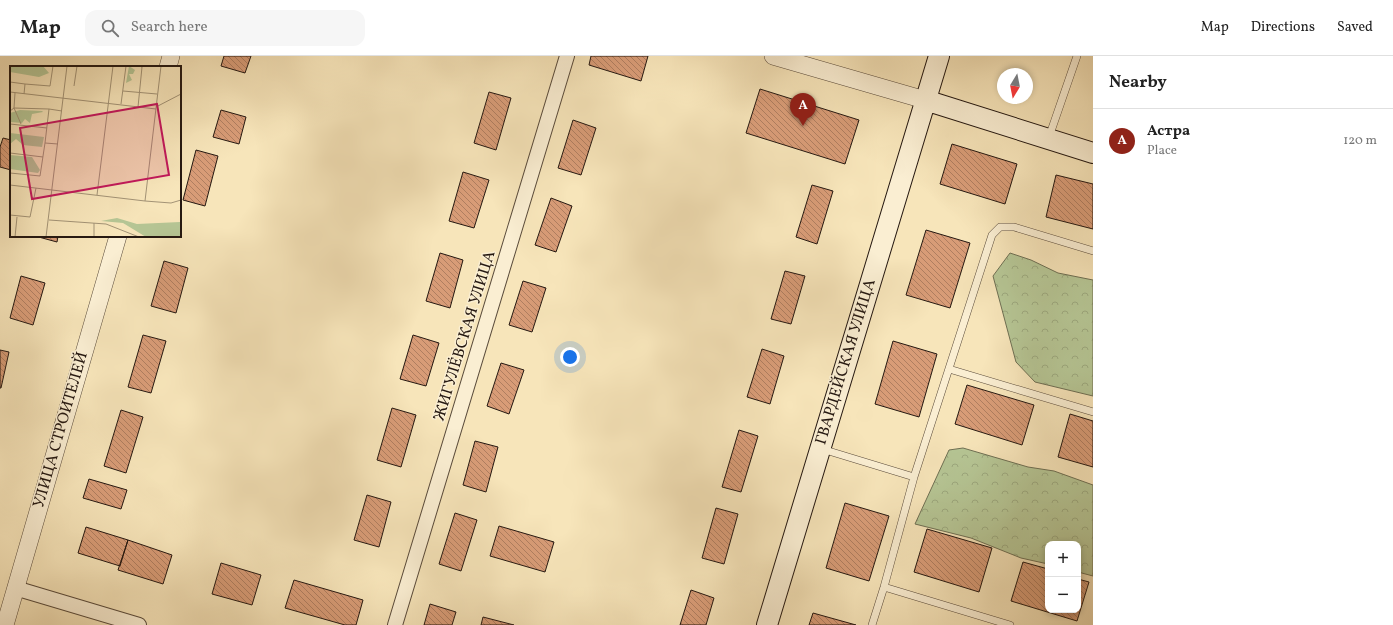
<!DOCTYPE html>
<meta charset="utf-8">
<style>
body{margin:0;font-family:Vollkorn,serif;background:#f6f6f6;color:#222}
.controls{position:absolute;right:12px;bottom:12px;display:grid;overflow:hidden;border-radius:8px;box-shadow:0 2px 6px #0003}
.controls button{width:36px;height:36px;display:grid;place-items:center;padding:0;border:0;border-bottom:1px solid #e0e0e0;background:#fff;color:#222;font:20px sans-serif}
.compass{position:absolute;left:997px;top:12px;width:36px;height:36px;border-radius:50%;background:#fff;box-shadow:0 2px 6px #0003;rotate:190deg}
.you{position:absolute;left:570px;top:301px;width:14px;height:14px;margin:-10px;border:3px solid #fff;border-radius:50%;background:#1a73e8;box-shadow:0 0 0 6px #1a73e833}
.badge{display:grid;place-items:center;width:26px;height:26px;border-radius:50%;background:#8f2418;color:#fff;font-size:13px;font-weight:700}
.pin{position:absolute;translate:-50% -33px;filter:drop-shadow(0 1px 2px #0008)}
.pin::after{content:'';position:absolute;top:21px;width:14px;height:12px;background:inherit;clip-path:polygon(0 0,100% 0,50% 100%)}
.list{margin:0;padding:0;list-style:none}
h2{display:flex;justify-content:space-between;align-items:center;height:52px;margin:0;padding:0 16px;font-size:17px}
h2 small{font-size:13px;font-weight:400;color:#767676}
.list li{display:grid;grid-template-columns:26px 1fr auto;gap:12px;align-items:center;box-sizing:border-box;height:64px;padding:0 16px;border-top:1px solid #e0e0e0}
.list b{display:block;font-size:15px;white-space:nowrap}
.list p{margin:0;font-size:13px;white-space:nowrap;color:#767676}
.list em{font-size:13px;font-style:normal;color:#767676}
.icon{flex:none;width:22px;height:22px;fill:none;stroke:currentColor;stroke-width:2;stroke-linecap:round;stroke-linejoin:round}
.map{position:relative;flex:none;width:1093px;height:569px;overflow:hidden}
header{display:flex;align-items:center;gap:24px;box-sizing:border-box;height:56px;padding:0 20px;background:#fff;border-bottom:1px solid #e0e0e0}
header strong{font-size:19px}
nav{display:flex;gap:22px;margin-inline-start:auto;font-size:14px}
.search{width:280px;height:36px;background:#f6f6f6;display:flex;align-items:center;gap:10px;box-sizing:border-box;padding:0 14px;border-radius:12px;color:#767676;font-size:15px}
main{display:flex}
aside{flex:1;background:#fff}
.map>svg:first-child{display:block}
.forest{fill:url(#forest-crowns);stroke:#6e6f53}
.building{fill:url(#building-back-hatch);stroke:#251811}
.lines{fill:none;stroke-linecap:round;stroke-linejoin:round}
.service-casing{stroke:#5a4b3b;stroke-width:8}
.minor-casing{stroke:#5a4b3b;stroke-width:16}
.tertiary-casing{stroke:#5a4b3b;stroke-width:18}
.secondary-casing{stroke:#251811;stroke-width:22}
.service{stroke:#faeed2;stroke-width:7}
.minor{stroke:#faeed2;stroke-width:14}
.tertiary{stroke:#faeed2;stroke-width:17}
.secondary{stroke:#faeed2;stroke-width:20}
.labels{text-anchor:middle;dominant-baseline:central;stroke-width:3;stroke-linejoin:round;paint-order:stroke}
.street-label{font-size:16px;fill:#251811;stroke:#faeed2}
.inset-road{fill:none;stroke:#a39376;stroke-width:1}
.view{fill:#c2185b;fill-opacity:0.15;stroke:#c2185b;stroke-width:2}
.inset-edge{fill:none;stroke:#251811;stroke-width:2}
</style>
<header>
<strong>Map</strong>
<div class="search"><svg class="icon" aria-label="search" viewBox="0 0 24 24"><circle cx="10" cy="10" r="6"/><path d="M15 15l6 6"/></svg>Search here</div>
<nav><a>Map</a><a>Directions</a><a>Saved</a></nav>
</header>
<main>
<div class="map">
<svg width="1093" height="569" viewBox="0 0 1093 569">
<defs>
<pattern id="forest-crowns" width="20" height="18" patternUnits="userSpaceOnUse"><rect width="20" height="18" fill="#b6c695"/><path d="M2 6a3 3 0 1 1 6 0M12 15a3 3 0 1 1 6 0" fill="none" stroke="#9ca97f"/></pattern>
<pattern id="building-back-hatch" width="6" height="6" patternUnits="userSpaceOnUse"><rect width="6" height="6" fill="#d89c77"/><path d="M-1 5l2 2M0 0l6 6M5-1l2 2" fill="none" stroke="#af7e60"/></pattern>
</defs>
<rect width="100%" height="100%" fill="#f7e5ba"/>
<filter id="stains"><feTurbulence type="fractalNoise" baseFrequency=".005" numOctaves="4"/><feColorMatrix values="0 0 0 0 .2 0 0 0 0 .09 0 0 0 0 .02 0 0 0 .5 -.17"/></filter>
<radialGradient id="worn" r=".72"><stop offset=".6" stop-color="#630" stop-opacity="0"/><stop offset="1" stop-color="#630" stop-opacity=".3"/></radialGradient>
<path class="forest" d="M1010,197L1031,204L1058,217L1093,224V340L1035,326L1016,306L993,220Z
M963,392L1028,411L1054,415L1093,429V520L1078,516V488H1048V508L1021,502L971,482L915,468L949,394Z"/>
<path class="building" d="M224,0H251L245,17L221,10Z
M591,0H648L641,25L589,9Z
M760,33L859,64L845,108L746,77Z
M489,36L511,42L496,94L474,87Z
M221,54L246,61L239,88L213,81Z
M573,64L596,72L581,119L558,112Z
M3,82L11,84V114L0,111V91Z
M952,88L1017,108L1005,148L940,128Z
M196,94L218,100L205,150L183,144Z
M463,116L489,124L474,172L449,165Z
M1056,119L1093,128V173L1046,161Z
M812,129L833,135L817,188L796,181Z
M551,142L572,150L556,196L535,189Z
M926,174L970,187L950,252L906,239Z
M35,180H58L57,186Z
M440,197L463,204L450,252L426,245Z
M164,205L188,212L176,257L151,250Z
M785,215L805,220L791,268L771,263Z
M21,220L45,227L33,269L10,262Z
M523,225L546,232L532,276L509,269Z
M143,279L166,285L151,337L128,331Z
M413,279L439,287L426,330L400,323Z
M893,285L937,298L919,361L875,348Z
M762,293L784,300L770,348L747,341Z
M0,294L9,296L1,332H0Z
M501,307L524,314L509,358L487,350Z
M967,329L1034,349L1022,389L955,368Z
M392,352L416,359L401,411L377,404Z
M121,354L143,361L126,417L104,410Z
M1070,358L1093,365V411L1058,401Z
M739,374L758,380L741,436L722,431Z
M475,385L498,391L486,436L463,429Z
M89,423L127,434L121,453L83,442Z
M367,439L391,446L379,491L354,484Z
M845,447L889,460L869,525L826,512Z
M716,452L738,458L724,508L702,502Z
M455,457L477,464L461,515L439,508Z
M499,470L554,486L545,516L490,500Z
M86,471L128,484L120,510L78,497Z
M927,473L992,492L979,536L914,516Z
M128,484L172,499L163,528L118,514Z
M1023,506L1048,513V554H1078V523L1089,526L1077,565L1011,545Z
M221,507L261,519L252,549L212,538Z
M294,524L363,544L356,569H345L285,552Z
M691,534L714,542L706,569H680Z
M430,548L456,556L452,569H424Z
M813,557L856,569H809Z
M483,561L514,569H481Z"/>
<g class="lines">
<g class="service-casing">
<path id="service" d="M1049,81L1077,0
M949,313L1093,356
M822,393L914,421L992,179L1000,171H1014L1093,195
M884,531L1010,569
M872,569L884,531L914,421"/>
</g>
<g class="minor-casing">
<path id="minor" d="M15,532L139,569
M395,569L567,0"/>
</g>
<g class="tertiary-casing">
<path id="tertiary" d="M773,0L925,44
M168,11L171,0
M5,569L118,180"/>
</g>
<g class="secondary-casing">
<path id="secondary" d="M925,44L1093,97
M767,569L939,0"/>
</g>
<use href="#service" class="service"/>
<use href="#minor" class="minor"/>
<use href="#tertiary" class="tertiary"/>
<use href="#secondary" class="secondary"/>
</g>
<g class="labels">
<g class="street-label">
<text transform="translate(465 280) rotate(-73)">ЖИГУЛЁВСКАЯ УЛИЦА</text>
<text transform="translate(846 306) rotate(-73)">ГВАРДЕЙСКАЯ УЛИЦА</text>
<text transform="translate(61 374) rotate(-74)">УЛИЦА СТРОИТЕЛЕЙ</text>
</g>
</g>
<g transform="translate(10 10)">
<rect width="171" height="171" fill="#f7e5ba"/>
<path d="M0,0H33L39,7L29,11L0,6ZM119,0L125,4L123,8H119L122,14L116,17ZM10,44L32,45L33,46L22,48L20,57L15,53L12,57L0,56V47ZM0,67L34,71L32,81L13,79L6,73L0,78ZM0,89L22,91L30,104L28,107L0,103ZM107,152L127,158L170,156L171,168L169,171H136L113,157L91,155Z" fill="#b6c695"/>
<path class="inset-road" d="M0,16L15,18M64,20L67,0M113,25L147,28M0,26L146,43M5,27L4,42L39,43M14,28L15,18L40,20L43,0M111,38L116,0M128,41L132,1L129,0M146,41L171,28M0,45L4,42L11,58M0,58L37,62M35,77L39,43L52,45M0,87L33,91M0,107L30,110L35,77L48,78M0,119L42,124M42,124L135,135L161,137L171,134M87,129L103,0M135,135L151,0M0,149L20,151L26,122M39,154L96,158L129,171M5,171L7,151M36,171L57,0M84,171V157"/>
<path class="view" d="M147,38L159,109L22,133L10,62Z"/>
<rect width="171" height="171" class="inset-edge"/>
</g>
<rect width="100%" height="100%" filter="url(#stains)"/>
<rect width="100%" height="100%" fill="url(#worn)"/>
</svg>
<div class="controls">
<button>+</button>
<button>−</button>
</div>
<svg class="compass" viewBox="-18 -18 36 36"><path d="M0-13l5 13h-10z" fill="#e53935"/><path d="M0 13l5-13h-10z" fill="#767676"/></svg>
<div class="you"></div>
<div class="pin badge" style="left:803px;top:70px">A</div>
</div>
<aside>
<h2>Nearby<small></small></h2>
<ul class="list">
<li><span class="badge">A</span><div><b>Астра</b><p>Place</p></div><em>120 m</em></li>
</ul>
</aside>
</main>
